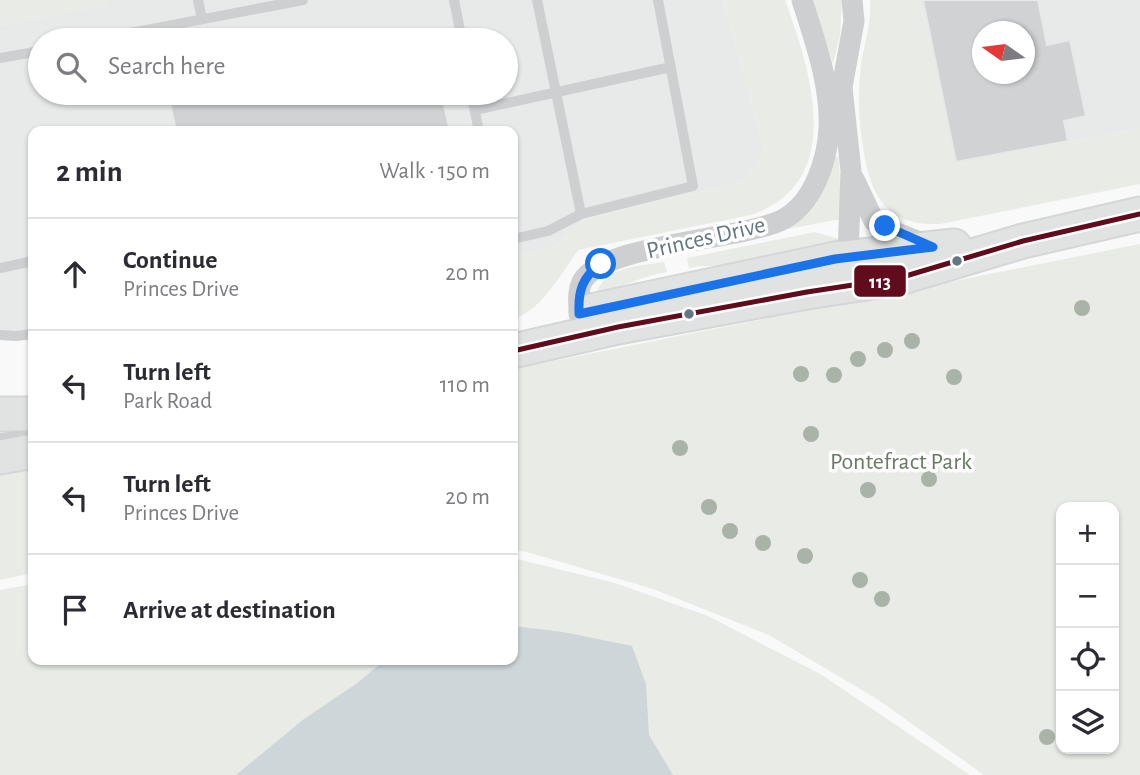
<!DOCTYPE html>
<meta charset="utf-8">
<style>
body{margin:0;font-family:"Alegreya Sans",sans-serif;background:#f7f7f7;color:#2b2b33}
.controls{position:absolute;right:21px;bottom:21px;display:grid;overflow:hidden;border-radius:14px;box-shadow:0 2px 5px #0004}
.controls button{width:63px;height:63px;display:grid;place-items:center;padding:0;border:0;border-bottom:2px solid #e1e1e2;background:#fff;color:#2b2b33;font:35px sans-serif}
.compass{position:absolute;left:972px;top:21px;width:63px;height:63px;border-radius:50%;background:#fff;box-shadow:0 2px 5px #0004;rotate:284deg}
.stop{position:absolute;width:21px;height:21px;margin:-16px;border:5px solid #1a73e8;border-radius:50%;background:#fff}
.stop.end{background:#1a73e8;border-color:#fff;box-shadow:0 2px 7px #0008}
.list{margin:0;padding:0;list-style:none}
h2{display:flex;justify-content:space-between;align-items:center;height:91px;margin:0;padding:0 28px;font-size:30px}
h2 small{font-size:23px;font-weight:400;color:#7c7c81}
.list li{display:grid;grid-template-columns:46px 1fr auto;gap:21px;align-items:center;box-sizing:border-box;height:112px;padding:0 28px;border-top:2px solid #e1e1e2}
.list b{display:block;font-size:26px;white-space:nowrap}
.list p{margin:0;font-size:23px;white-space:nowrap;color:#7c7c81}
.list em{font-size:23px;font-style:normal;color:#7c7c81}
.icon{flex:none;width:38px;height:38px;fill:none;stroke:currentColor;stroke-width:2;stroke-linecap:round;stroke-linejoin:round}
.map{position:relative;flex:none;width:1140px;height:775px;overflow:hidden}
.search{position:absolute;background:#fff;box-shadow:0 2px 5px #0004;left:28px;top:28px;width:490px;height:77px;display:flex;align-items:center;gap:18px;box-sizing:border-box;padding:0 24px;border-radius:38px;color:#7c7c81;font-size:26px}
.panel{position:absolute;background:#fff;box-shadow:0 2px 5px #0004;left:28px;top:126px;width:490px;height:539px;border-radius:14px}
.map>svg:first-child{display:block}
.built{fill:#e8e9e9;fill-rule:evenodd}
.green{fill:#e8ebe6;fill-rule:evenodd}
.water{fill:#ced6d9}
.building{fill:#d0d2d3;stroke:#e8e8e8;stroke-width:2;fill-rule:evenodd}
.lines{fill:none;stroke-linecap:round;stroke-linejoin:round}
.primary-casing{stroke:#d5d6d7;stroke-width:37}
.service{stroke:#cecfd0;stroke-width:10}
.minor{stroke:#cecfd0;stroke-width:21}
.primary{stroke:#e1e2e2;stroke-width:33}
.bus-1-casing{stroke:#fff;stroke-width:10}
.bus-1{stroke:#600c1c;stroke-width:5}
.tree{fill:#a9b3a7}
.route{stroke:#1a73e8;stroke-width:9}
.bus-dot{fill:#657683;stroke:#fff;stroke-width:2.5}
.labels{text-anchor:middle;dominant-baseline:central;stroke-width:7;stroke-linejoin:round;paint-order:stroke}
.street-label{font-size:24px;fill:#657683;stroke:#fff}
.park-label{font-size:24px;fill:#687a64;stroke:#fff}
.line-badge{stroke:#fff;stroke-width:2.5}
.badge-label{font-size:19px;text-anchor:middle;font-weight:bold;fill:#fff}
</style>
<div class="map">
<svg width="1140" height="775" viewBox="0 0 1140 775">
<rect width="100%" height="100%" fill="#f9f9f9"/>
<path class="built" d="M107,0H723L765,152L742,182L583,220L556,246L513,256V131H33V338L0,332V26L107,4ZM40,40H506V93H40Z
M920,0H1140V129L956,162ZM982,32H1024V74H982Z"/>
<path class="green" d="M0,0H107L108,4L0,26Z
M723,0H785C811,71 847,183 751,215L578,250C562,273 540,312 513,319V256L556,246L583,220L742,182L765,152Z
M813,0H842L840,35L833,64Z
M870,0H920L956,162L1140,129V184L940,224C881,226 869,190 862,140C858,113 858,92 861,65C864,44 872,21 870,0Z
M836,156L839,158L841,219L777,231Z
M815,232L839,239V248L737,267L699,266L689,268L687,258Z
M1140,244V775H984L877,699L769,635L653,589L527,552L513,550V369ZM1061,507H1114V749H1061Z
M664,262L667,272C642,276 621,288 596,293C608,265 637,267 664,262Z
M33,464V573L0,580V471Z
M513,558L615,583L708,616L822,675L970,775H0V590L33,584V660H513Z"/>
<path class="water" d="M513,626L563,632L632,646L646,684L649,735L673,775H236L304,719L356,684L385,660H513Z"/>
<path class="building" d="M923,0H1038L1047,45L1070,40L1086,116L1064,121L1068,141L956,162ZM982,32H1024V74H982Z
M172,93H441L450,131H176L168,94Z"/>
<g class="lines">
<g class="primary-casing">
<path id="primary" d="M591,311L835,259L954,246
M513,351L618,327L807,292L899,278L1023,241L1140,214
M0,414H33
M0,457L33,451"/>
</g>
<path class="service" d="M198,0L202,19
M454,0L462,40
M537,0L581,214
M94,40L303,0
M0,58L40,51
M471,93L479,131
M475,110L671,67
M513,239L548,231L581,214L693,186L658,0
M0,268L33,261
M0,335L16,336L33,334
M0,438L33,434"/>
<path class="minor" d="M854,179L874,221L897,233L927,245
M843,269L848,257L851,171L842,87L854,21L852,0
M579,314C579,303 577,292 582,282C601,244 741,240 782,220C813,204 827,162 829,129C831,85 815,41 802,0"/>
<use href="#primary" class="primary"/>
<g class="bus-1-casing">
<path id="bus-1" d="M513,351L618,327L807,292L899,278L1023,241L1140,214"/>
</g>
<use href="#bus-1" class="bus-1"/>
</g>
<g class="tree">
<circle cx="1082" cy="308" r="8"/>
<circle cx="912" cy="341" r="8"/>
<circle cx="885" cy="350" r="8"/>
<circle cx="858" cy="359" r="8"/>
<circle cx="801" cy="374" r="8"/>
<circle cx="834" cy="375" r="8"/>
<circle cx="954" cy="377" r="8"/>
<circle cx="811" cy="434" r="8"/>
<circle cx="680" cy="448" r="8"/>
<circle cx="929" cy="479" r="8"/>
<circle cx="868" cy="490" r="8"/>
<circle cx="709" cy="507" r="8"/>
<circle cx="730" cy="531" r="8"/>
<circle cx="763" cy="543" r="8"/>
<circle cx="805" cy="556" r="8"/>
<circle cx="860" cy="580" r="8"/>
<circle cx="882" cy="599" r="8"/>
<circle cx="1047" cy="737" r="8"/>
</g>
<g class="lines">
<path class="route" d="M601,264C582,277 578,291 579,314L835,259L933,247L885,226"/>
</g>
<g class="bus-dot">
<circle cx="957" cy="261" r="6"/>
<circle cx="689" cy="314" r="6"/>
</g>
<g class="labels">
<g class="street-label">
<text transform="translate(706 238) rotate(-13)">Princes Drive</text>
</g>
<g class="park-label">
<text x="901" y="462">Pontefract Park</text>
</g>
</g>
<rect class="line-badge" x="853" y="264" width="54" height="34" rx="7" fill="#600c1c"/>
<g class="badge-label">
<text x="880" y="288">113</text>
</g>
</svg>
<div class="controls">
<button>+</button>
<button>−</button>
<button><svg class="icon" aria-label="locate" viewBox="0 0 24 24"><circle cx="12" cy="12" r="6"/><path d="M12 2v4M12 18v4M2 12h4M18 12h4"/></svg></button>
<button><svg class="icon" aria-label="layers" viewBox="0 0 24 24"><path d="M12 4l9 5-9 5-9-5zM3 14l9 5 9-5"/></svg></button>
</div>
<svg class="compass" viewBox="-18 -18 36 36"><path d="M0-13l5 13h-10z" fill="#e53935"/><path d="M0 13l5-13h-10z" fill="#7c7c81"/></svg>
<div class="stop" style="left:601px;top:264px"></div>
<div class="stop end" style="left:885px;top:226px"></div>
<div class="search"><svg class="icon" aria-label="search" viewBox="0 0 24 24"><circle cx="10" cy="10" r="6"/><path d="M15 15l6 6"/></svg>Search here</div>
<section class="panel">
<h2>2 min<small>Walk · 150 m</small></h2>
<ul class="list">
<li><svg class="icon" aria-label="ahead" viewBox="0 0 24 24"><path d="M12 20V5M6 11l6-6 6 6"/></svg><div><b>Continue</b><p>Princes Drive</p></div><em>20 m</em></li>
<li><svg class="icon" aria-label="left" viewBox="0 0 24 24"><path d="M17 20v-9H6M10 6l-5 5 5 5"/></svg><div><b>Turn left</b><p>Park Road</p></div><em>110 m</em></li>
<li><svg class="icon" aria-label="left" viewBox="0 0 24 24"><path d="M17 20v-9H6M10 6l-5 5 5 5"/></svg><div><b>Turn left</b><p>Princes Drive</p></div><em>20 m</em></li>
<li><svg class="icon" aria-label="arrive" viewBox="0 0 24 24"><path d="M6 21V4h12l-3 4 3 4H6"/></svg><div><b>Arrive at destination</b></div></li>
</ul>
</section>
</div>
